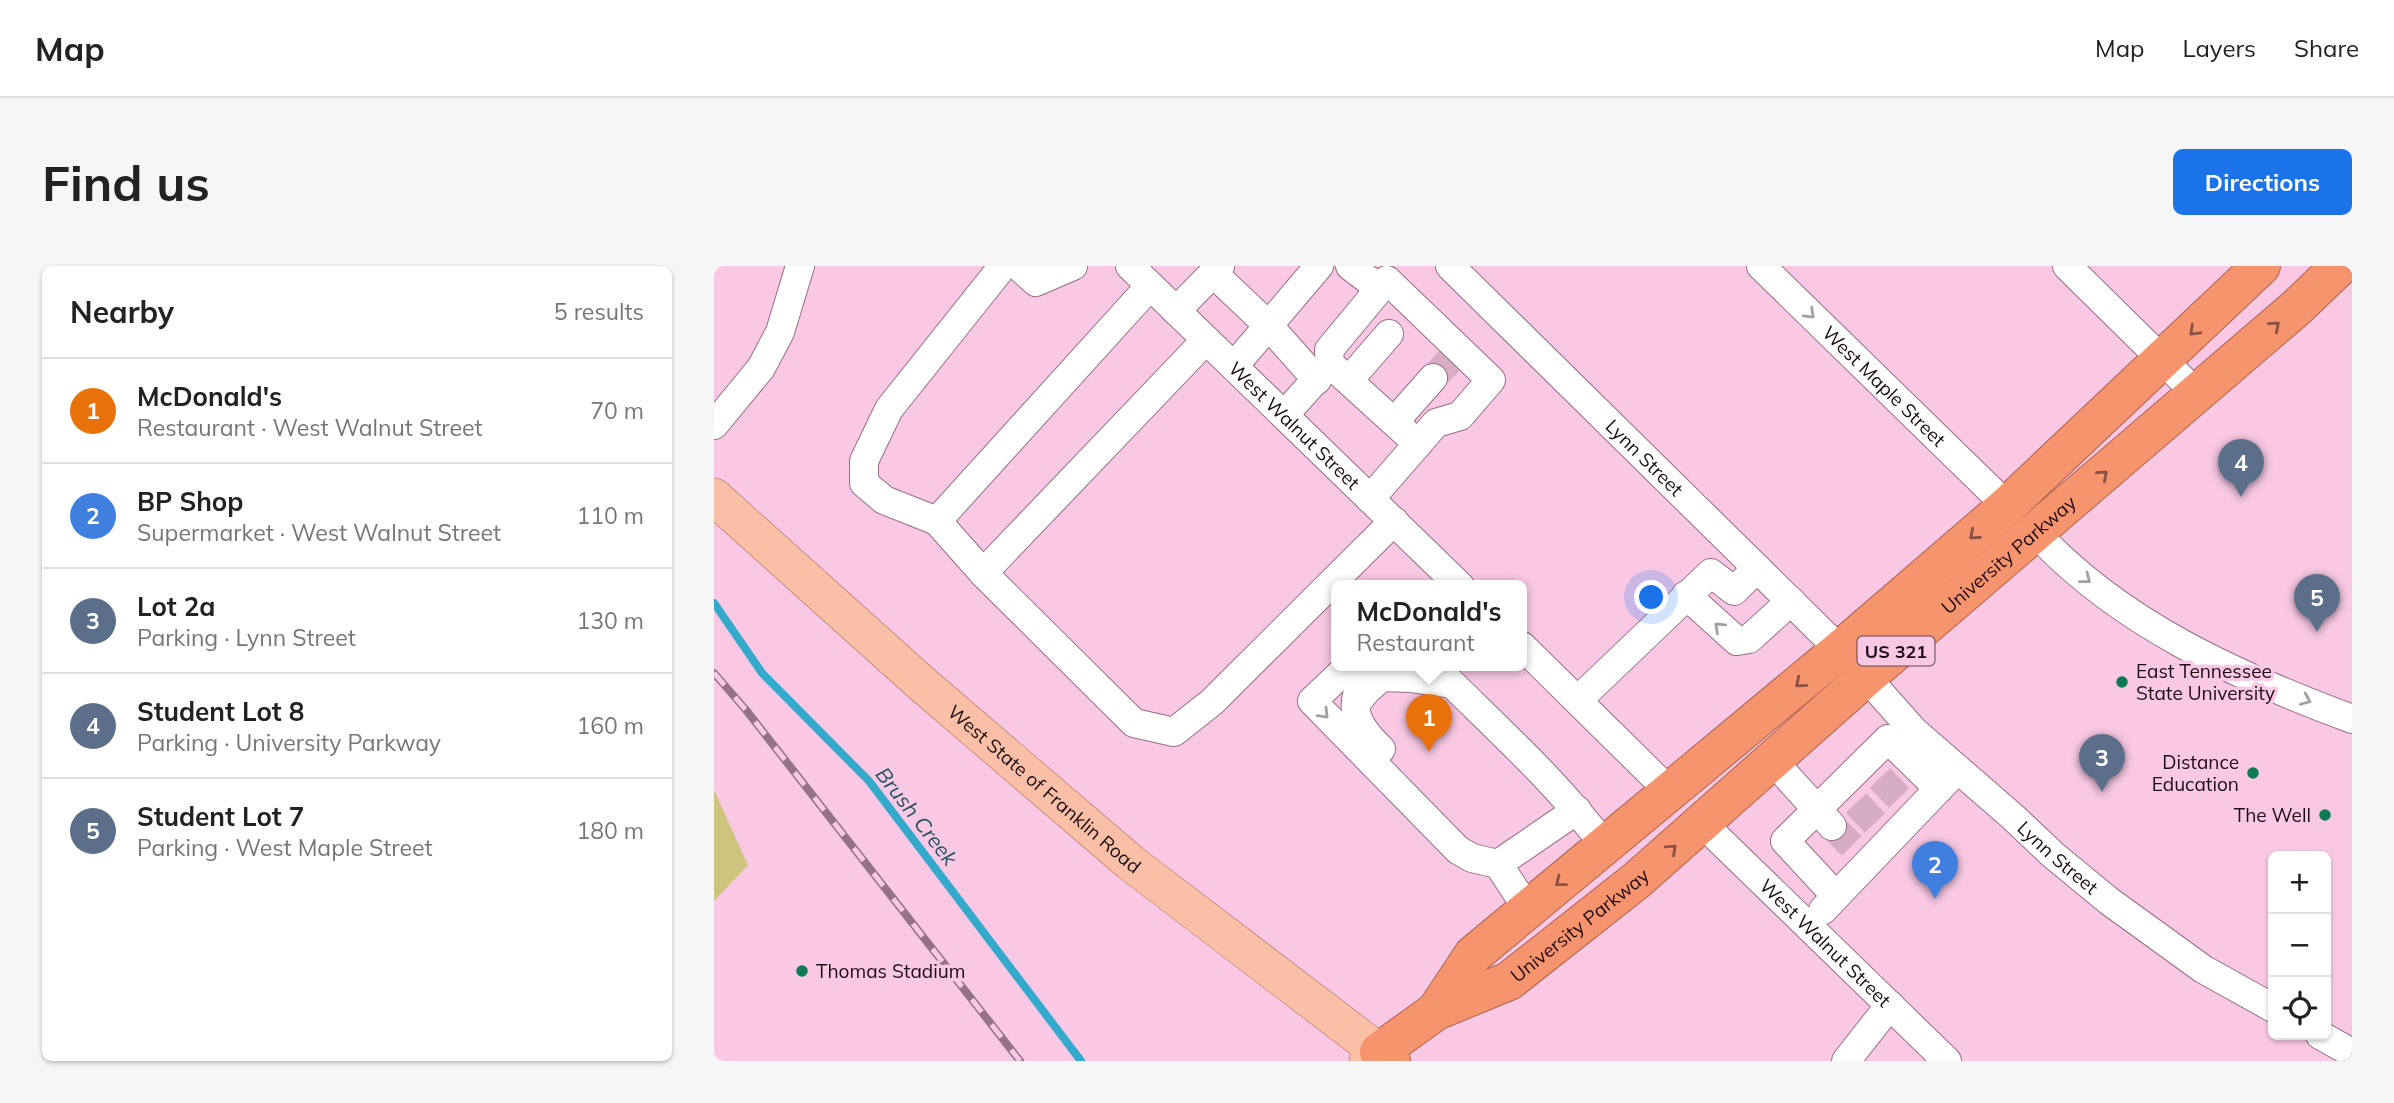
<!DOCTYPE html>
<meta charset="utf-8">
<style>
body{margin:0;font-family:Mulish,sans-serif;background:#f6f6f6;color:#222}
.controls{position:absolute;right:21px;bottom:21px;display:grid;overflow:hidden;border-radius:10px;box-shadow:0 2px 5px #0004}
.controls button{width:63px;height:63px;display:grid;place-items:center;padding:0;border:0;border-bottom:2px solid #e0e0e0;background:#fff;color:#222;font:35px sans-serif}
.you{position:absolute;left:938px;top:332px;width:24px;height:24px;margin:-18px;border:5px solid #fff;border-radius:50%;background:#1a73e8;box-shadow:0 0 0 10px #1a73e833}
.badge{display:grid;place-items:center;width:46px;height:46px;border-radius:50%;background:#1a73e8;color:#fff;font-size:23px;font-weight:700}
.pin{position:absolute;translate:-50% -58px;filter:drop-shadow(0 2px 4px #0008)}
.pin::after{content:'';position:absolute;top:37px;width:24px;height:21px;background:inherit;clip-path:polygon(0 0,100% 0,50% 100%)}
.popup{position:absolute;left:617px;top:314px;width:196px;height:91px;box-sizing:border-box;display:grid;place-content:center;border-radius:10px;background:#fff;filter:drop-shadow(0 2px 5px #0005);font-size:23px;white-space:nowrap;color:#767676}
.popup b{font-size:26px;color:#222}
.popup::after{content:'';position:absolute;left:50%;top:100%;margin-left:-14px;border:14px solid transparent;border-top-color:#fff}
.list{margin:0;padding:0;list-style:none}
h2{display:flex;justify-content:space-between;align-items:center;height:91px;margin:0;padding:0 28px;font-size:30px}
h2 small{font-size:23px;font-weight:400;color:#767676}
.list li{display:grid;grid-template-columns:46px 1fr auto;gap:21px;align-items:center;box-sizing:border-box;height:105px;padding:0 28px;border-top:2px solid #e0e0e0}
.list b{display:block;font-size:26px;white-space:nowrap}
.list p{margin:0;font-size:23px;white-space:nowrap;color:#767676}
.list em{font-size:23px;font-style:normal;color:#767676}
.icon{flex:none;width:38px;height:38px;fill:none;stroke:currentColor;stroke-width:2;stroke-linecap:round;stroke-linejoin:round}
.map{position:relative;flex:none;width:1638px;height:795px;overflow:hidden;border-radius:10px}
header{display:flex;align-items:center;gap:42px;box-sizing:border-box;height:98px;padding:0 35px;background:#fff;border-bottom:2px solid #e0e0e0}
header strong{font-size:33px}
nav{display:flex;gap:38px;margin-inline-start:auto;font-size:24px}
.intro{display:flex;align-items:center;justify-content:space-between;box-sizing:border-box;height:168px;padding:0 42px}
h1{margin:0;font-size:49px}
.button{padding:18px 32px;border-radius:10px;background:#1a73e8;color:#fff;font-size:24px;font-weight:700}
main{display:flex;gap:42px;padding:0 42px}
aside{flex:1;background:#fff;border-radius:10px;box-shadow:0 2px 5px #0004}
.map>svg:first-child{display:block}
.green{fill:#cdc47d}
.lines{fill:none;stroke-linecap:round;stroke-linejoin:round}
.stream{stroke:#3ac;stroke-width:8}
.minor-tunnel{stroke:#d7acc6;stroke-width:28;stroke-dasharray:28 14;stroke-linecap:butt}
.minor-casing{stroke:#976d87;stroke-width:30}
.major-casing{stroke:#aa654f;stroke-width:38}
.highway-casing{stroke:#aa654f;stroke-width:40}
.minor{stroke:#fff;stroke-width:28}
.major{stroke:#fabfa7;stroke-width:37}
.highway{stroke:#f6946d;stroke-width:38}
.rail-casing{stroke:#947387;stroke-width:8}
.rail{stroke:#f8c8e5;stroke-width:5;stroke-dasharray:16;stroke-linecap:butt}
.oneway{stroke:#a59ea2}
.oneway2{stroke:#8a5042}
.poi-dot{fill:#0f7953;stroke:#f8c8e5;stroke-width:2.5}
.labels{text-anchor:middle;dominant-baseline:central;stroke-width:7;stroke-linejoin:round;paint-order:stroke}
.shield{fill:#f8c8e5;stroke:#5f4555;stroke-width:2}
.shield-label{font-size:18px;font-weight:bold;fill:#1d0d17}
.street-label{font-size:19px;fill:#1d0d17;stroke:#f8c8e5}
.poi-label{font-size:19px;fill:#1d0d17;stroke:#f8c8e5;text-anchor:start}
.water-label{font-size:21px;font-style:italic;fill:#225261;stroke:#f8c8e5}
</style>
<header>
<strong>Map</strong>
<nav><a>Map</a><a>Layers</a><a>Share</a></nav>
</header>
<div class="intro"><h1>Find us</h1><a class="button">Directions</a></div>
<main>
<aside>
<h2>Nearby<small>5 results</small></h2>
<ul class="list">
<li><span class="badge" style="background:#e8710a">1</span><div><b>McDonald's</b><p>Restaurant · West Walnut Street</p></div><em>70 m</em></li>
<li><span class="badge" style="background:#3f7fe0">2</span><div><b>BP Shop</b><p>Supermarket · West Walnut Street</p></div><em>110 m</em></li>
<li><span class="badge" style="background:#5c6f8a">3</span><div><b>Lot 2a</b><p>Parking · Lynn Street</p></div><em>130 m</em></li>
<li><span class="badge" style="background:#5c6f8a">4</span><div><b>Student Lot 8</b><p>Parking · University Parkway</p></div><em>160 m</em></li>
<li><span class="badge" style="background:#5c6f8a">5</span><div><b>Student Lot 7</b><p>Parking · West Maple Street</p></div><em>180 m</em></li>
</ul>
</aside>
<div class="map">
<svg width="1638" height="795" viewBox="0 0 1638 795">
<rect width="100%" height="100%" fill="#f8c8e5"/>
<path class="green" d="M0,524L34,599L0,635Z"/>
<g class="lines">
<path class="stream" d="M0,337L48,407L155,515L367,795"/>
<path class="minor-tunnel" d="M719,112L740,90
M1166,512L1185,532
M1142,537L1161,557
M1118,560L1138,580"/>
<g class="minor-casing">
<g id="minor">
<path d="M304,0L322,16L359,0"/>
<path id="s1" d="M416,0L746,320"/>
<path d="M636,0L666,23"/>
<path id="s2" d="M736,0L1126,384"/>
<path id="s3" d="M1047,0L1293,240"/>
<path d="M1353,0L1483,128"/>
<path d="M499,7L554,59L603,114"/>
<path d="M462,45L506,0"/>
<path d="M492,74L269,307L420,457L460,466L498,436L680,255"/>
<path d="M616,98L704,178"/>
<path d="M520,100L605,0"/>
<path d="M635,114L675,68"/>
<path d="M571,148L616,98L615,84L673,14L777,114L746,150L722,157L656,233"/>
<path d="M681,155L719,112"/>
<path d="M0,159L47,102L66,66L86,0"/>
<path d="M223,255L170,234L150,217V195L175,143L289,0"/>
<path d="M1322,267C1406,358 1523,410 1638,453"/>
<path d="M269,307L223,255L436,20"/>
<path d="M972,329L1023,375L1035,373L1077,335"/>
<path d="M808,380L956,526"/>
<path d="M635,400L598,435L744,584L758,592L784,598L813,642"/>
<path d="M655,400C635,437 636,454 667,483"/>
<path d="M720,400C779,459 841,514 891,580"/>
<path id="s4" d="M1152,411L1200,465L1299,551L1338,588L1395,635L1489,703L1559,742"/>
<path d="M864,434L997,307L1020,325L1043,302"/>
<path d="M643,436L653,424L668,411L696,412L738,418"/>
<path d="M1058,494L1118,560"/>
<path id="s5" d="M988,557L1233,795"/>
<path d="M784,598L863,544"/>
<path d="M1122,630L1071,575L1174,473L1225,523"/>
<path d="M1109,644L1238,509"/>
<path d="M1606,769L1638,787"/>
<path d="M1132,795L1176,739"/>
</g>
</g>
<g class="major-casing">
<g id="major">
<path id="s6" d="M0,231L207,417L417,597L665,786L654,795"/>
</g>
</g>
<g class="highway-casing">
<g id="highway">
<path d="M722,745L759,689L1126,384L1293,240L1547,0"/>
<path id="s7" d="M677,795L665,786L722,745L795,715L923,614L1152,411L1581,43L1626,0"/>
</g>
</g>
<use href="#minor" class="minor"/>
<use href="#major" class="major"/>
<use href="#highway" class="highway"/>
<g class="rail-casing">
<path id="rail" d="M0,407L32,444L306,795"/>
</g>
<use href="#rail" class="rail"/>
</g>
<defs><path id="oneway-chevron" d="M-2-3.5L2.5 0L-2 3.5" fill="none" stroke-width="1.6" stroke-linecap="round" stroke-linejoin="round" transform="scale(1.75)"/></defs>
<g class="oneway">
<use href="#oneway-chevron" transform="translate(1096 48) rotate(44)"/>
<use href="#oneway-chevron" transform="translate(1372 313) rotate(38)"/>
<use href="#oneway-chevron" transform="translate(1005 361) rotate(-137)"/>
<use href="#oneway-chevron" transform="translate(1592 434) rotate(23)"/>
<use href="#oneway-chevron" transform="translate(610 448) rotate(46)"/>
</g>
<g class="oneway2">
<use href="#oneway-chevron" transform="translate(1561 60) rotate(-41)"/>
<use href="#oneway-chevron" transform="translate(1480 65) rotate(136)"/>
<use href="#oneway-chevron" transform="translate(1389 209) rotate(-41)"/>
<use href="#oneway-chevron" transform="translate(1260 269) rotate(139)"/>
<use href="#oneway-chevron" transform="translate(1086 417) rotate(140)"/>
<use href="#oneway-chevron" transform="translate(958 583) rotate(-42)"/>
<use href="#oneway-chevron" transform="translate(846 616) rotate(142)"/>
</g>
<g class="poi-dot">
<circle cx="1408" cy="416" r="7"/>
<circle cx="1539" cy="507" r="7"/>
<circle cx="1611" cy="549" r="7"/>
<circle cx="88" cy="705" r="7"/>
</g>
<g class="labels">
<rect class="shield" x="1143.5" y="370.5" width="77" height="29" rx="5"/>
<g class="shield-label">
<text x="1182" y="385">US 321</text>
</g>
<g class="street-label">
<text stroke="none"><textPath href="#s3" startOffset="172">West Maple Street</textPath></text>
<text stroke="none"><textPath href="#s1" startOffset="229">West Walnut Street</textPath></text>
<text stroke="none"><textPath href="#s2" startOffset="273">Lynn Street</textPath></text>
<text stroke="none"><textPath href="#s7" startOffset="821">University Parkway</textPath></text>
<text stroke="none"><textPath href="#s6" startOffset="441">West State of Franklin Road</textPath></text>
<text stroke="none"><textPath href="#s4" startOffset="264">Lynn Street</textPath></text>
<text stroke="none"><textPath href="#s7" startOffset="254">University Parkway</textPath></text>
<text stroke="none"><textPath href="#s5" startOffset="172">West Walnut Street</textPath></text>
</g>
<g class="poi-label">
<text x="1422" y="405">East Tennessee<tspan x="1422" dy="22">State University</tspan></text>
<text x="1525" y="496" text-anchor="end">Distance<tspan x="1525" dy="22">Education</tspan></text>
<text x="1597" y="549" text-anchor="end">The Well</text>
<text x="102" y="705">Thomas Stadium</text>
</g>
<g class="water-label">
<text transform="translate(203 550) rotate(52)">Brush Creek</text>
</g>
</g>
</svg>
<div class="controls">
<button>+</button>
<button>−</button>
<button><svg class="icon" aria-label="locate" viewBox="0 0 24 24"><circle cx="12" cy="12" r="6"/><path d="M12 2v4M12 18v4M2 12h4M18 12h4"/></svg></button>
</div>
<div class="you"></div>
<div class="pin badge" style="left:715px;top:486px;background:#e8710a">1</div>
<div class="popup"><b>McDonald's</b>Restaurant</div>
<div class="pin badge" style="left:1221px;top:633px;background:#3f7fe0">2</div>
<div class="pin badge" style="left:1388px;top:526px;background:#5c6f8a">3</div>
<div class="pin badge" style="left:1527px;top:231px;background:#5c6f8a">4</div>
<div class="pin badge" style="left:1603px;top:366px;background:#5c6f8a">5</div>
</div>
</main>
